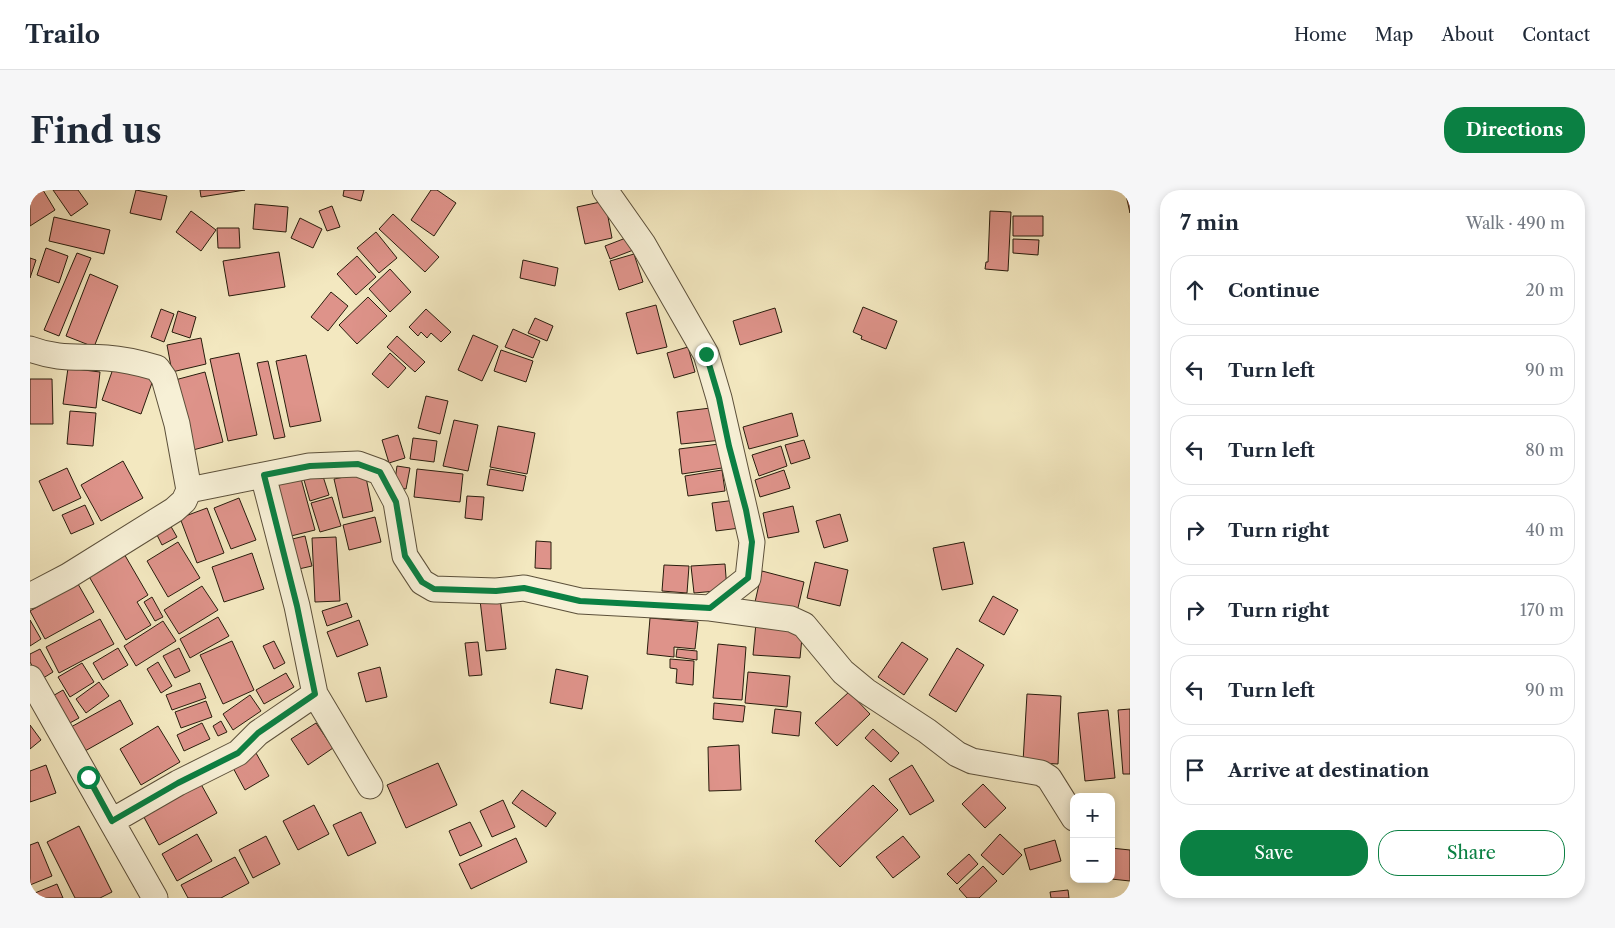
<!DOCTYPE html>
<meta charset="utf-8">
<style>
body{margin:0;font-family:"Libre Caslon Text",serif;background:#f6f6f7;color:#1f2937}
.controls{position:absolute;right:15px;bottom:15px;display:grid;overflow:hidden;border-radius:10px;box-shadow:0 2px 8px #0003}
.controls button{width:45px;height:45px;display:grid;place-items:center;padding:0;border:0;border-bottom:1px solid #e0e1e3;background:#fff;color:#1f2937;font:25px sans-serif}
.stop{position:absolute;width:15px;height:15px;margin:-11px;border:4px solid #0b8043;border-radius:50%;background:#fff}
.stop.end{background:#0b8043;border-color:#fff;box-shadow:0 1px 5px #0008}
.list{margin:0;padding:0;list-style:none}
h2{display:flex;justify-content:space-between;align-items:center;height:65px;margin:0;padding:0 20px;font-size:21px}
h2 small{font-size:16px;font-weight:400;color:#747a83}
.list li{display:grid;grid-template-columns:32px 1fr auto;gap:15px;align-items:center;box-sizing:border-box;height:70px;margin:0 10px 10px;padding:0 10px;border:1px solid #e0e1e3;border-radius:20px}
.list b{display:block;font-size:19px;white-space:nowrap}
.list em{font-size:16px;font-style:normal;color:#747a83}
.actions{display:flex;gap:10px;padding:15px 20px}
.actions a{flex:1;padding:11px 0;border:1px solid #0b8043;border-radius:20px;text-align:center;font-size:18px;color:#0b8043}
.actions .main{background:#0b8043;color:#fff}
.icon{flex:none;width:28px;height:28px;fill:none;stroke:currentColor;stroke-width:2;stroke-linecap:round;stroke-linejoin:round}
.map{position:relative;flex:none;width:1100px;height:708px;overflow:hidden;border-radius:20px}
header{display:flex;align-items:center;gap:30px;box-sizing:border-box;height:70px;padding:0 25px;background:#fff;border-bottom:1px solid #e0e1e3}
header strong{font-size:24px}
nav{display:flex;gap:28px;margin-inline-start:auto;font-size:18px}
.intro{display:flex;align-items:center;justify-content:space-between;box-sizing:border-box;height:120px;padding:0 30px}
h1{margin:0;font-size:35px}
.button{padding:12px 22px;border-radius:20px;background:#0b8043;color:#fff;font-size:18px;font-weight:700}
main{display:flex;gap:30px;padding:0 30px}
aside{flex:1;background:#fff;border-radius:20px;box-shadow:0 2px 8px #0003}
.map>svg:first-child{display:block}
.building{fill:#de938a;stroke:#291d0d}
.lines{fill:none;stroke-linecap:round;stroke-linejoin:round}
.minor-casing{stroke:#5c503a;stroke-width:27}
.minor{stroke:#f7f0d6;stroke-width:25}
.route{stroke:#0b8043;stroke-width:6}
</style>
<header>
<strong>Trailo</strong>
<nav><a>Home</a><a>Map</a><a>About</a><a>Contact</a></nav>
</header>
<div class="intro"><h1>Find us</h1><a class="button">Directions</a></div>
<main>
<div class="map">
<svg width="1100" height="708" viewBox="0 0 1100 708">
<rect width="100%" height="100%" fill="#f3e8c0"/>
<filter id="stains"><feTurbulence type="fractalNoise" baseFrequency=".004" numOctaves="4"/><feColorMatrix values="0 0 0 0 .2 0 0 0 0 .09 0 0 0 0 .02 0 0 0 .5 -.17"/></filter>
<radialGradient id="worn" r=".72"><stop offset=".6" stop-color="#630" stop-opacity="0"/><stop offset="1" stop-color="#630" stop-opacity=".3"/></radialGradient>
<path class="building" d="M0,0H13L25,20L0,36Z
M23,0H48L58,14L41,26Z
M106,0L137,6L131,30L100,23Z
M170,0H215L171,7Z
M314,0H334L331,11L313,6Z
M401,0H407L426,13L404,46L381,30Z
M1100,4V23L1096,5Z
M575,11L582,48L555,54L547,17Z
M225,14L258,17L256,42L223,39Z
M302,16L310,37L297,41L289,21Z
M161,21L186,40L171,61L146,42Z
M960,21L981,22L978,81L955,79L956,72H958Z
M363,24L409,67L395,82L349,39Z
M983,26H1013V46H983Z
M24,27L80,40L74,64L19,51Z
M270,28L292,39L283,58L261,48Z
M187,38H209L210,58H188Z
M346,42L367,68L349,83L327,58Z
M601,46L606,59L580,69L575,56Z
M983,49L1009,50L1008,65L983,63Z
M16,58L38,66L29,93L7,85Z
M249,62L255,97L199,106L193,71Z
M47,63L61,68L29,146L14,140Z
M604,64L613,92L589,100L580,71Z
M327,66L346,87L326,105L307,84Z
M0,68L6,70L0,88Z
M493,70L528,78L525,96L490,88Z
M360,79L381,102L360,122L339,99Z
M60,84L88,96L64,157L36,146Z
M301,102L318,116L298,141L281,127Z
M338,107L357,126L327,154L309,135Z
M626,115L637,157L607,164L596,123Z
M833,117L867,131L856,159L831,149L832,146L823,142Z
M745,118L752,142L710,155L703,131Z
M131,119L144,124L134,152L121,147Z
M396,119L421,142L411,152L401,143L397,148L391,142L388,146L379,137Z
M148,121L166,127L160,148L142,142Z
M505,128L523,136L517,151L498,143Z
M483,139L510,151L503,168L475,157Z
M443,145L468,156L452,191L428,180Z
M367,146L395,172L385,182L357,157Z
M171,148L176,174L142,182L137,155Z
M658,157L665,182L644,188L637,163Z
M471,160L503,171L496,192L464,181Z
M209,163L227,245L198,251L180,169Z
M360,163L376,178L358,198L342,184Z
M276,165L291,231L260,237L246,171Z
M238,171L255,247L244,249L227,173Z
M84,176L123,190L111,224L72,210Z
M38,178L70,182L66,218L33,214Z
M175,182L193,252L163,260L145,190Z
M0,189H22L23,234H0Z
M396,206L418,211L410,244L388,238Z
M689,217L693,250L651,254L647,222Z
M40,221L66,223L63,256L37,254Z
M762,223L768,246L719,259L713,237Z
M424,230L448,235L438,281L413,276Z
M468,236L505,243L497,284L460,277Z
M368,245L375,268L359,273L352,250Z
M383,248L407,251L404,272L380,269Z
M774,250L780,268L761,274L755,255Z
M689,254L692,278L652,284L649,259Z
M751,256L757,276L729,286L722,265Z
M93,271L113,308L71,331L51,295Z
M367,276L380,278L376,299L364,297Z
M290,277L299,305L280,311L272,283Z
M37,278L51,308L23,321L9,291Z
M387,279L433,284L430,312L384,307Z
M460,279L496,286L493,301L457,295Z
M692,280L695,301L658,306L655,286Z
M754,280L760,298L730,307L725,290Z
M335,283L343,321L313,328L304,289Z
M270,285L285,340L261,346L246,292Z
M437,306L454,307L452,330L435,328Z
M302,307L311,336L290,342L281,313Z
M209,308L226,350L201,359L184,318Z
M706,310L710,338L686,341L682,313Z
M55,315L64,334L41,344L32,325Z
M763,316L769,342L738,348L733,323Z
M177,318L194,363L167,373L150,328Z
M810,324L818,351L794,358L786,331Z
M345,327L351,352L319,360L313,335Z
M139,333L147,347L132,355L125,341Z
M275,346L282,376L260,381L254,351Z
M306,347L310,411L285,412L282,348Z
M506,351L521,352V379L505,378Z
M148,352L170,388L138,407L117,371Z
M934,352L943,394L912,400L903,358Z
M93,362L118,405L107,412L121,435L96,450L57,383Z
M222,363L234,399L194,412L182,377Z
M785,372L818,380L810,416L777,408Z
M695,374L697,400L664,403L661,376Z
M634,375L659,376L657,403L632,401Z
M732,381L774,392L767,422L725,412Z
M48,394L64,422L15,449L0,421Z
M172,396L188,420L149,444L134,420Z
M963,406L988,420L974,445L949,431Z
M122,407L133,427L125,431L114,412Z
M470,408L476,459L456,461L450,410Z
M317,413L322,427L297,436L292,421Z
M188,427L199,446L160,468L150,449Z
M620,428L668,432L665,459L644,457V467L617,464Z
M70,429L84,454L29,483L16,457Z
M0,430L11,449L0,456Z
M329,430L338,455L307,467L297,442Z
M133,431L146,451L106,476L94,456Z
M726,433L773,437L770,468L723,465Z
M202,451L224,500L193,514L170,465Z
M244,451L255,473L244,479L233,456Z
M448,452L452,485L439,486L435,453Z
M872,452L898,469L874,505L848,487Z
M688,454L716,457L712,510L683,508Z
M88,458L98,475L73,490L63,473Z
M149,458L160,481L145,488L133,466Z
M927,458L954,475L926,522L899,505Z
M10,459L23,482L10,490L0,472V464Z
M647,459L667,461V470L646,467Z
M640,469L664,471L663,495L646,493L647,479L640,478Z
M128,472L142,496L131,503L117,479Z
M52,473L64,492L40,507L28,487Z
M350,477L357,507L336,512L328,483Z
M526,479L558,486L552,519L520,513Z
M718,482L760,486L757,517L715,513Z
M256,483L264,497L234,514L226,500Z
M69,492L79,506L56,523L46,509Z
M170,493L176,508L142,520L136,505Z
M33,500L49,528L38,534L21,507Z
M819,502L840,524L807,556L785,533Z
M997,504L1031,506L1028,574L993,572Z
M220,505L231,521L203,540L193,524Z
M90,510L103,534L55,561L41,537Z
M176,511L182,527L151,538L145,522Z
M684,513L715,516L713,532L683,529Z
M745,519L771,522L769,546L742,543Z
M1100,519V584H1093L1088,520Z
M1078,520L1085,588L1055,591L1048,523Z
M191,531L197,542L188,546L183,536Z
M172,533L180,549L154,561L147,545Z
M286,533L303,558L278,575L261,549Z
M0,535L11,550L0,559Z
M128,536L150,572L111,595L90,559Z
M843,539L869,563L861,572L835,548Z
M709,555L711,600L679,601L678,557Z
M226,563L239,586L215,600L202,576Z
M408,573L427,615L376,638L357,595Z
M16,575L26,603L0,612V581Z
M882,575L904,611L880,625L859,589Z
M167,587L187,623L129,655L109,618Z
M953,594L976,618L955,638L932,614Z
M843,595L868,620L810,677L785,651Z
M492,600L526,623L516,637L482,613Z
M473,610L485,637L462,647L450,621Z
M284,615L299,644L268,660L253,631Z
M331,622L346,653L318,666L303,635Z
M440,632L452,656L430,666L419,641Z
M49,636L82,702L70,708H45L17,652Z
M167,644L182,671L147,691L132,664Z
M970,644L992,665L973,685L951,665Z
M236,646L250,674L223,688L209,660Z
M873,646L890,667L863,688L846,667Z
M486,648L497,672L441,699L429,674Z
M1025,650L1031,671L1000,680L994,659Z
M8,652L22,686L0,695V655Z
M1081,658L1100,660V691L1081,689Z
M939,664L948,674L927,694L917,684Z
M205,667L219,693L191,708H158L151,695Z
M953,676L967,691L949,708H937L929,699Z
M27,694L33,708H0V705Z
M1038,700L1039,708H1021L1020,702Z"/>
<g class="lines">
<g class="minor-casing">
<path id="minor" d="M575,0L613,54L676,164L689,208L722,352L718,388L680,418
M0,159C29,170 48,166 77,168C94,169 110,173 127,178L134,188L147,234L159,300L154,311L144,320L38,386L0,406
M233,285L267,416L285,504L340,596
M159,300L279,276L328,274L350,282L366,312L375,366L392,392L404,399L466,401L494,398L550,411L680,418L761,429L774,435L813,482L836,501L897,541L927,564L942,571L1011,583L1019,588L1044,628
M0,488L125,708
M82,631L148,593L208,563L228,543L285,504"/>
</g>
<use href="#minor" class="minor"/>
</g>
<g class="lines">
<path class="route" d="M58,587L82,631L148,593L208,563L228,543L285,504L267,416L234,285L280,276L328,274L350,282L366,312L375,366L392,392L404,399L466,401L494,398L550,411L680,418L718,388L722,352L716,320L699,256L689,208L676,164"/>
</g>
<rect width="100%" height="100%" filter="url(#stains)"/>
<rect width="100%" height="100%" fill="url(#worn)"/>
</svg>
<div class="controls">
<button>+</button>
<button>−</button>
</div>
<div class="stop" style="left:58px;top:587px"></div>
<div class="stop end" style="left:676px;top:164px"></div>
</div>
<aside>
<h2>7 min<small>Walk · 490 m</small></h2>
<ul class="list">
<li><svg class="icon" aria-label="ahead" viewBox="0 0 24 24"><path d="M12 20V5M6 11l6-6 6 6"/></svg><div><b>Continue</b></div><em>20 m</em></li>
<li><svg class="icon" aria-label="left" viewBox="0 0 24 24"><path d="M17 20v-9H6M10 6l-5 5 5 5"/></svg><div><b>Turn left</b></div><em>90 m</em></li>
<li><svg class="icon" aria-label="left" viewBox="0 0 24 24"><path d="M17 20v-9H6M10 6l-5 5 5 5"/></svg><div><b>Turn left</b></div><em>80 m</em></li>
<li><svg class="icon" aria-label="right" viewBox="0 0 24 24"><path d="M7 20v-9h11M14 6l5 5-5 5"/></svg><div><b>Turn right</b></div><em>40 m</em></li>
<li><svg class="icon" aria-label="right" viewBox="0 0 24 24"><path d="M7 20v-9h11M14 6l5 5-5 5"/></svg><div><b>Turn right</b></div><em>170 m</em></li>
<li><svg class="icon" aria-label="left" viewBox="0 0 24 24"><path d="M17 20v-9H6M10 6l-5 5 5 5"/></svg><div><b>Turn left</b></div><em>90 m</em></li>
<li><svg class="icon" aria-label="arrive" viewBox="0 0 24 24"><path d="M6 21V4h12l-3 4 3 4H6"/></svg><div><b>Arrive at destination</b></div></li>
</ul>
<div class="actions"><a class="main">Save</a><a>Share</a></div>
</aside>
</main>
